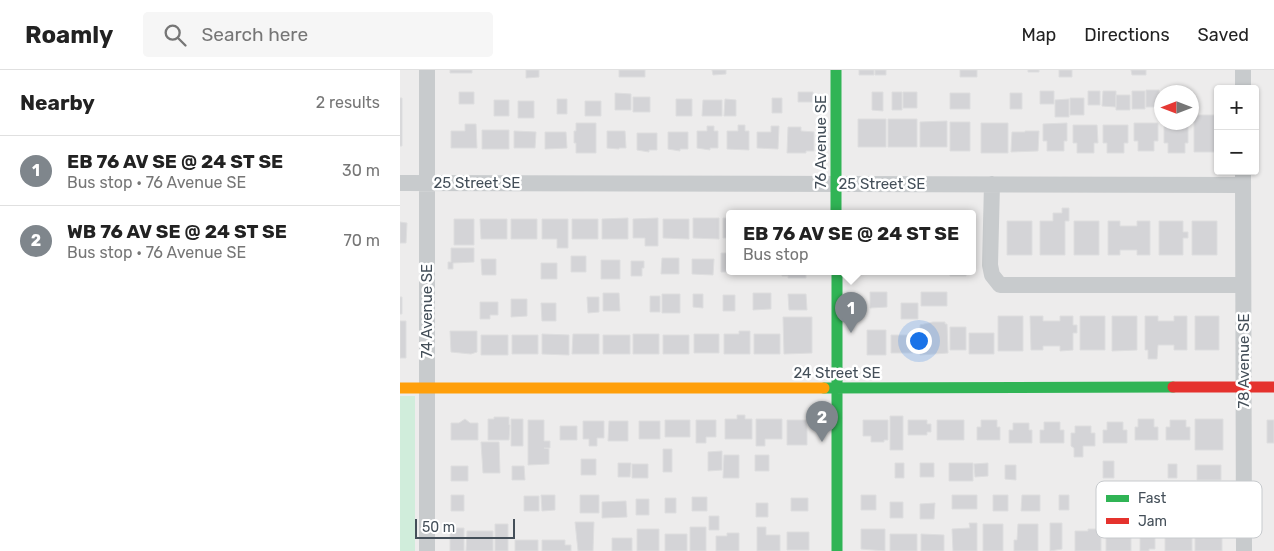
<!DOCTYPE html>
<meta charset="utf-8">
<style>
body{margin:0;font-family:Rubik,sans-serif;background:#f6f6f6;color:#222}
.controls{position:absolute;right:15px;top:15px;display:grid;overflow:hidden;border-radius:5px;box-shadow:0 1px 4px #0004}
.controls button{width:45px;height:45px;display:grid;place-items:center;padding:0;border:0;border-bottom:1px solid #e0e0e0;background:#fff;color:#222;font:25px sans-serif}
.compass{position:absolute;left:754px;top:15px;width:45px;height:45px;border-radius:50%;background:#fff;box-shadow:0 1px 4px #0004;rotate:270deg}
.scale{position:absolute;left:15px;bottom:12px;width:100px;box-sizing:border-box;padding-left:5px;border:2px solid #444f59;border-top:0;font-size:14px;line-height:18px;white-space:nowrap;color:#444f59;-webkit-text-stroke:4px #fff;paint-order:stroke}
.you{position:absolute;left:518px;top:270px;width:18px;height:18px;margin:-12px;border:4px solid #fff;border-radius:50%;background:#1a73e8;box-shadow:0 0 0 8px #1a73e833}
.badge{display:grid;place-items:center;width:32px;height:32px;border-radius:50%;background:#7f868c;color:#fff;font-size:16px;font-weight:700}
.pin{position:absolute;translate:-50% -41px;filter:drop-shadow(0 1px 2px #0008)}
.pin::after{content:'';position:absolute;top:26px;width:18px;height:15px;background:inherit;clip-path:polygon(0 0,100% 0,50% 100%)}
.popup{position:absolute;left:326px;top:140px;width:250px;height:65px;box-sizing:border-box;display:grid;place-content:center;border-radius:5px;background:#fff;filter:drop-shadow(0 1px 4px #0005);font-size:16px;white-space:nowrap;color:#767676}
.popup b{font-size:19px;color:#222}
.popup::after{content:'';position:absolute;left:50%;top:100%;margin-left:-10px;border:10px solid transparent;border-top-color:#fff}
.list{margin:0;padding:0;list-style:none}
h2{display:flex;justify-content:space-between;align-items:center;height:65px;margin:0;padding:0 20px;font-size:21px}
h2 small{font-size:16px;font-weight:400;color:#767676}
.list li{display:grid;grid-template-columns:32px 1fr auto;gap:15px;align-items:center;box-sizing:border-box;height:70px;padding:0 20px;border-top:1px solid #e0e0e0}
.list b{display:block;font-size:19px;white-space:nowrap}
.list p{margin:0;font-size:16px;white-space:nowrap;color:#767676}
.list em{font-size:16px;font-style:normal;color:#767676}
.icon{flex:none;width:28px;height:28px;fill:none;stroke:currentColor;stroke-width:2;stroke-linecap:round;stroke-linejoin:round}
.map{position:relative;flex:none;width:874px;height:481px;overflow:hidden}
header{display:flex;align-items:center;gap:30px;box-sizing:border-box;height:70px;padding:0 25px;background:#fff;border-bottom:1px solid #e0e0e0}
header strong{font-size:24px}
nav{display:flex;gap:28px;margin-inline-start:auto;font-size:18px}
.search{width:350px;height:45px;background:#f6f6f6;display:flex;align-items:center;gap:12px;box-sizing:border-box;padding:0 18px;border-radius:5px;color:#767676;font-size:19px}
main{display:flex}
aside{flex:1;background:#fff}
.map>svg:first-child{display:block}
.green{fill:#d0eddb}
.building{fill:#d4d4d7;stroke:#dededf}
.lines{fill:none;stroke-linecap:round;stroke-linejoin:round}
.street{stroke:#c8cbcd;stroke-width:16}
.fast{stroke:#30b455;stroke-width:11}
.slow{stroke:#ff9f0a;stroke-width:11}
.jam{stroke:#e5322d;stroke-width:11}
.labels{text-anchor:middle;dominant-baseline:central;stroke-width:5;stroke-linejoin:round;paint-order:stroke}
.street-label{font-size:15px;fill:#444f59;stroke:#fff}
.key{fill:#fff;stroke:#c7cacd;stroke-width:1}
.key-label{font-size:14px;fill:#444f59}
</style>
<header>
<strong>Roamly</strong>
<div class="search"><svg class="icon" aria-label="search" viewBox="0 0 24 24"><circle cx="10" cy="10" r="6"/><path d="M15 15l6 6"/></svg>Search here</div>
<nav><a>Map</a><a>Directions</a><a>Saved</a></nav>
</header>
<main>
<aside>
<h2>Nearby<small>2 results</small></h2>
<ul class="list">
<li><span class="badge">1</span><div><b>EB 76 AV SE @ 24 ST SE</b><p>Bus stop · 76 Avenue SE</p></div><em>30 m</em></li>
<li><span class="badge">2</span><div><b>WB 76 AV SE @ 24 ST SE</b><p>Bus stop · 76 Avenue SE</p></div><em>70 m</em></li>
</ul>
</aside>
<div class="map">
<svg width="874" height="481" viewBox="0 0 874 481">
<rect width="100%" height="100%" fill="#edecec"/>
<path class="green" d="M0,326H15V481H0Z"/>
<path class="building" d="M50,0H72V3H50Z
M126,0H139V7L126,8Z
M219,0H245V7H219Z
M312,0H326V4L313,5Z
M459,0H474V5H459Z
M475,0H486V5H475Z
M560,0H577V7H560Z
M628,0H639V2H628Z
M659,0H672V7H659Z
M731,0H746V5H732Z
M746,20H759L760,37H746Z
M640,21H654V34H640Z
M688,21H700V35H688Z
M703,21H716V37L702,36Z
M732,21H745V39H732Z
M59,22H74V34H59Z
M398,22H413V32H398Z
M472,22H483V41L472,40Z
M492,22H502V40H492Z
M503,22H517V38H503Z
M215,23L231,24V40H215Z
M550,23H570V39H550Z
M610,23H622V39H610Z
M716,25H730V40H716Z
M233,27H250V42H233Z
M0,28H2V76H0Z
M372,28H382V43H372Z
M670,28H684V45H670Z
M157,29H167V44H157Z
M276,29H292V46H276Z
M325,29L336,30V46H324Z
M669,29V47H655V30Z
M94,30H109V46H94Z
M303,30H322V46H302Z
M118,31H134V48H118Z
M185,31H201V46H185Z
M794,45H818V82H794Z
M458,49H486V77H458Z
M488,49H517V77H488Z
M547,51V77H520V52Z
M550,52H570V81H550Z
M176,53H196V83H176V73H174V61H176Z
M581,53H608V83H581Z
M667,53V71H664V81H647V71H643V54Z
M734,53H758V71H754V81H738V71H734Z
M65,54H76L77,78H51V61H65Z
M338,55H345V61H349V80L327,79V61H338Z
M673,55H697L698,73H694V83H677V73H673Z
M703,55H728V73H724V83H707V73H703Z
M764,55H788V73H785V83H768V73H764Z
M307,56H314V61H318V78H310V80L297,78V61H307Z
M371,56H379L378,79L357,78V62H371Z
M388,57H401V61L414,62V81H406V83H387Z
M82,60H109V79H82Z
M114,61L136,62L135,78H114Z
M207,61H225L226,78H219V79L207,78Z
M625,61H639L638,81L611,82L612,62H625Z
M145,62H166L167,78L145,79Z
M268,62H288V79H280V81L268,79Z
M237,63H257V80H249V82L237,80Z
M662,138H669V151H665V185H640V151H653V143H662Z
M228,148V169H202V149Z
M258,148V176H245V168H233V149Z
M293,148H319V169L293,168Z
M323,148H330V168H323Z
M54,149H74V175H54Z
M80,149H107V169H81Z
M111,149H137V169H111Z
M142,149H168V178H157V169H142Z
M172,149H198V169H172Z
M263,149H289V169L263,168Z
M607,151H632V185H607Z
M674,151H699V185H674Z
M708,151H720V156H737V151H750V185H737V180H720V185H708Z
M759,151H783V162H788V168H783V185H759Z
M792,151H817V185H792Z
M0,152L7,153L6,173H0Z
M51,178H74V192L53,193V199H48V192H51Z
M321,183H330V202H321Z
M171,186H186V202H171Z
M262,188H279V204H261Z
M81,189H96V205H82Z
M292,189H314L313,205L292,204Z
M201,190H220V209H201Z
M231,191H244V198H242V206H231Z
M141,193H157V209H141Z
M352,202H368V204H352Z
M382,202H406V208H388V206H382Z
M550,202H569V203H566V206H550Z
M470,222H487V237L470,238Z
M521,222H547V236H521Z
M203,223H219L220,241H203Z
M353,223H371V239L353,240Z
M262,224H280V243H262Z
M293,224H303V238L293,237Z
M388,224H406L407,240H389Z
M323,225H335V241H323Z
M250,226H260V242H250Z
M0,227H2V244H0Z
M187,227H199V242L188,243Z
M111,229H127V246L111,247Z
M80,232H98V245H90V249H80Z
M141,233H156V251H142Z
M501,233H518V249H501Z
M598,246H623V281H598Z
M630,246H643V251H660V246H673V255H677V263H673V280L660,281V276H643V280H631Z
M680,246H705V280H680Z
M712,246H737V280L712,281Z
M745,246H758V251H774V246H787V280H774V275H758L757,289H748V280H745Z
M795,246H819V280H795Z
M383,247H412V283L384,284Z
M0,251H6V288H0Z
M533,252H545V254H547L548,283L520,285V255Z
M550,257H566V280H550Z
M467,260H486V285H467Z
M50,261H77V282L71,284L51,282Z
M339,261H350V284H324V264H339Z
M569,263H594V284H569Z
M142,264L169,265V285L142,284Z
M173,264H199V284H172Z
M233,264H259V284H233Z
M294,264H319V283H294Z
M354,264H380V284H354Z
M81,265H108V285H81Z
M112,265H138V284H112Z
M203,265H230V284H203Z
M263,265H289V284H263Z
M491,265H513V283H491Z
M337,345H345V349H352V369H325V349H337Z
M490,346H503V380H490Z
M94,347H109V355H110L109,370H88V349H94Z
M65,349L70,353H78V370H51V353H59Z
M111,349H123V376H111Z
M356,349H382V369H365V376H356Z
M738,349H754V357H758V370H735V357H738Z
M795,349H823V380H795Z
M128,350H144V371H150V378H144L149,379V394L128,395Z
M265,350H290V367H265Z
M296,350H316V367H306V373H296Z
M387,350H407V375H387Z
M463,350H488V370H484V372H471V366H463Z
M508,350H527V354H531V362H527V365H508Z
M537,350H564V370H537Z
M581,350H597V357H600V370H577V357H581Z
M770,350H786V357H790V370H766V357H770Z
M867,350H874V373H867Z
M183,351H204V368H197V376H189V369H183Z
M209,351H228V371H208Z
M239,351H260V369H239Z
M644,352H660V360H664V373H640V360H644Z
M707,352H723V360H727V373H703V360H707Z
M613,353H629V360H632V373H609V360H613Z
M160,356H177V370H160Z
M675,356H691V363H695V376H683V387H674V378L671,376V363H675Z
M81,372H99L100,403H83Z
M263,379H272V402H263Z
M322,381V400L308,401V382Z
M324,385H339V408H323Z
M355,385H369V401H355Z
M181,389H196V405H181Z
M703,391H714V408H703Z
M218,393H231L230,407H218Z
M495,393H504V408H495Z
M520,393H534V407H520Z
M549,393H573V411H549Z
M588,393V406L575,407L574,394Z
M232,394H248V408H232Z
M768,394H777V408H768Z
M605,395H616V410L605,409Z
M797,395H821V410H797Z
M51,396H68V411H51Z
M112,396H124L125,410H112Z
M763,424H774L775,438H763Z
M51,425H64V441H51Z
M141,425H155V440L142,441Z
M180,425H199V443H180Z
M461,425H476V440H461Z
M552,425H577V439H552Z
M593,425H608V441H593Z
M622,425H640V441H621Z
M659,425H669V440H659Z
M734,425H753V442H734Z
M124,426H139V441H124Z
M292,427H307V441H292Z
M265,428H276V443H265Z
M391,428H408V441H391Z
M236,429H249V445H236Z
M226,431L227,447L202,448V432Z
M490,432H503V448H490Z
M356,433H368V447H356Z
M535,433L534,449H520V434Z
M309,446H319V460H309Z
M765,449H792V481H765Z
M795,449H822V481H795Z
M740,451H755V479H749V481H740Z
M175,452H194L193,481H178Z
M569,453H577V481H553L552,459L570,458Z
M650,453H662V479L650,481Z
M95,454H108V481H95Z
M583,454H603V481H583Z
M618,454H638V481H614V470H617Z
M290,457H306V481H290Z
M357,457H366V465H380V481H357Z
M50,458H64V481H50Z
M237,459H259V481H237Z
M461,459H485V481L461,479Z
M688,459H701V481H675V461H688Z
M718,459H731V481H706V461H718Z
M67,461H93V481H66Z
M387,462H409V480H387Z
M327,463H339V481H316V466H327Z
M265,464H287V481H265Z
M490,464H517V481H490Z
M521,464L544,465V481H521Z
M212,468H232V481H212Z
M115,470H138V481H115Z
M142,470H165V475H171V481H142Z"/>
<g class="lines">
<path class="street" d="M843,0V19
M843,101L844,481
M0,113L843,115
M592,114L590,195L592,205L600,215H843
M27,481V0"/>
<path class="fast" d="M436,0V144
M437,202V481
M424,318L773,317"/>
<path class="slow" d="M0,318H424"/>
<path class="jam" d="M773,317H874"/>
</g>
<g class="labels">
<g class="street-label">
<text transform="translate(421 72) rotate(-90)">76 Avenue SE</text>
<text x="77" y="113">25 Street SE</text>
<text x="482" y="114">25 Street SE</text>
<text transform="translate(27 241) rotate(-90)">74 Avenue SE</text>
<text transform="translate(844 291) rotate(-90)">78 Avenue SE</text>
<text x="437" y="303">24 Street SE</text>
</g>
</g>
<rect x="696" y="411" width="166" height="57" rx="8" class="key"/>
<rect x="706" y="425" width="23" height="7" fill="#30b455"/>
<rect x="706" y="448" width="23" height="6" fill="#e5322d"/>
<g class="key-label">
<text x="738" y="433">Fast</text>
<text x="738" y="456">Jam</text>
</g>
</svg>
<div class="controls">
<button>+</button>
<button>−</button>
</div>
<svg class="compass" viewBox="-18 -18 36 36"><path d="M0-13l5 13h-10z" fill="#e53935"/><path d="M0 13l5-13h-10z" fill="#767676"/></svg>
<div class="scale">50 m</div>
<div class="you"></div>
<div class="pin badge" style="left:451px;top:263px">1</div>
<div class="popup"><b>EB 76 AV SE @ 24 ST SE</b>Bus stop</div>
<div class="pin badge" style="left:422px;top:372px">2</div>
</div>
</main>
